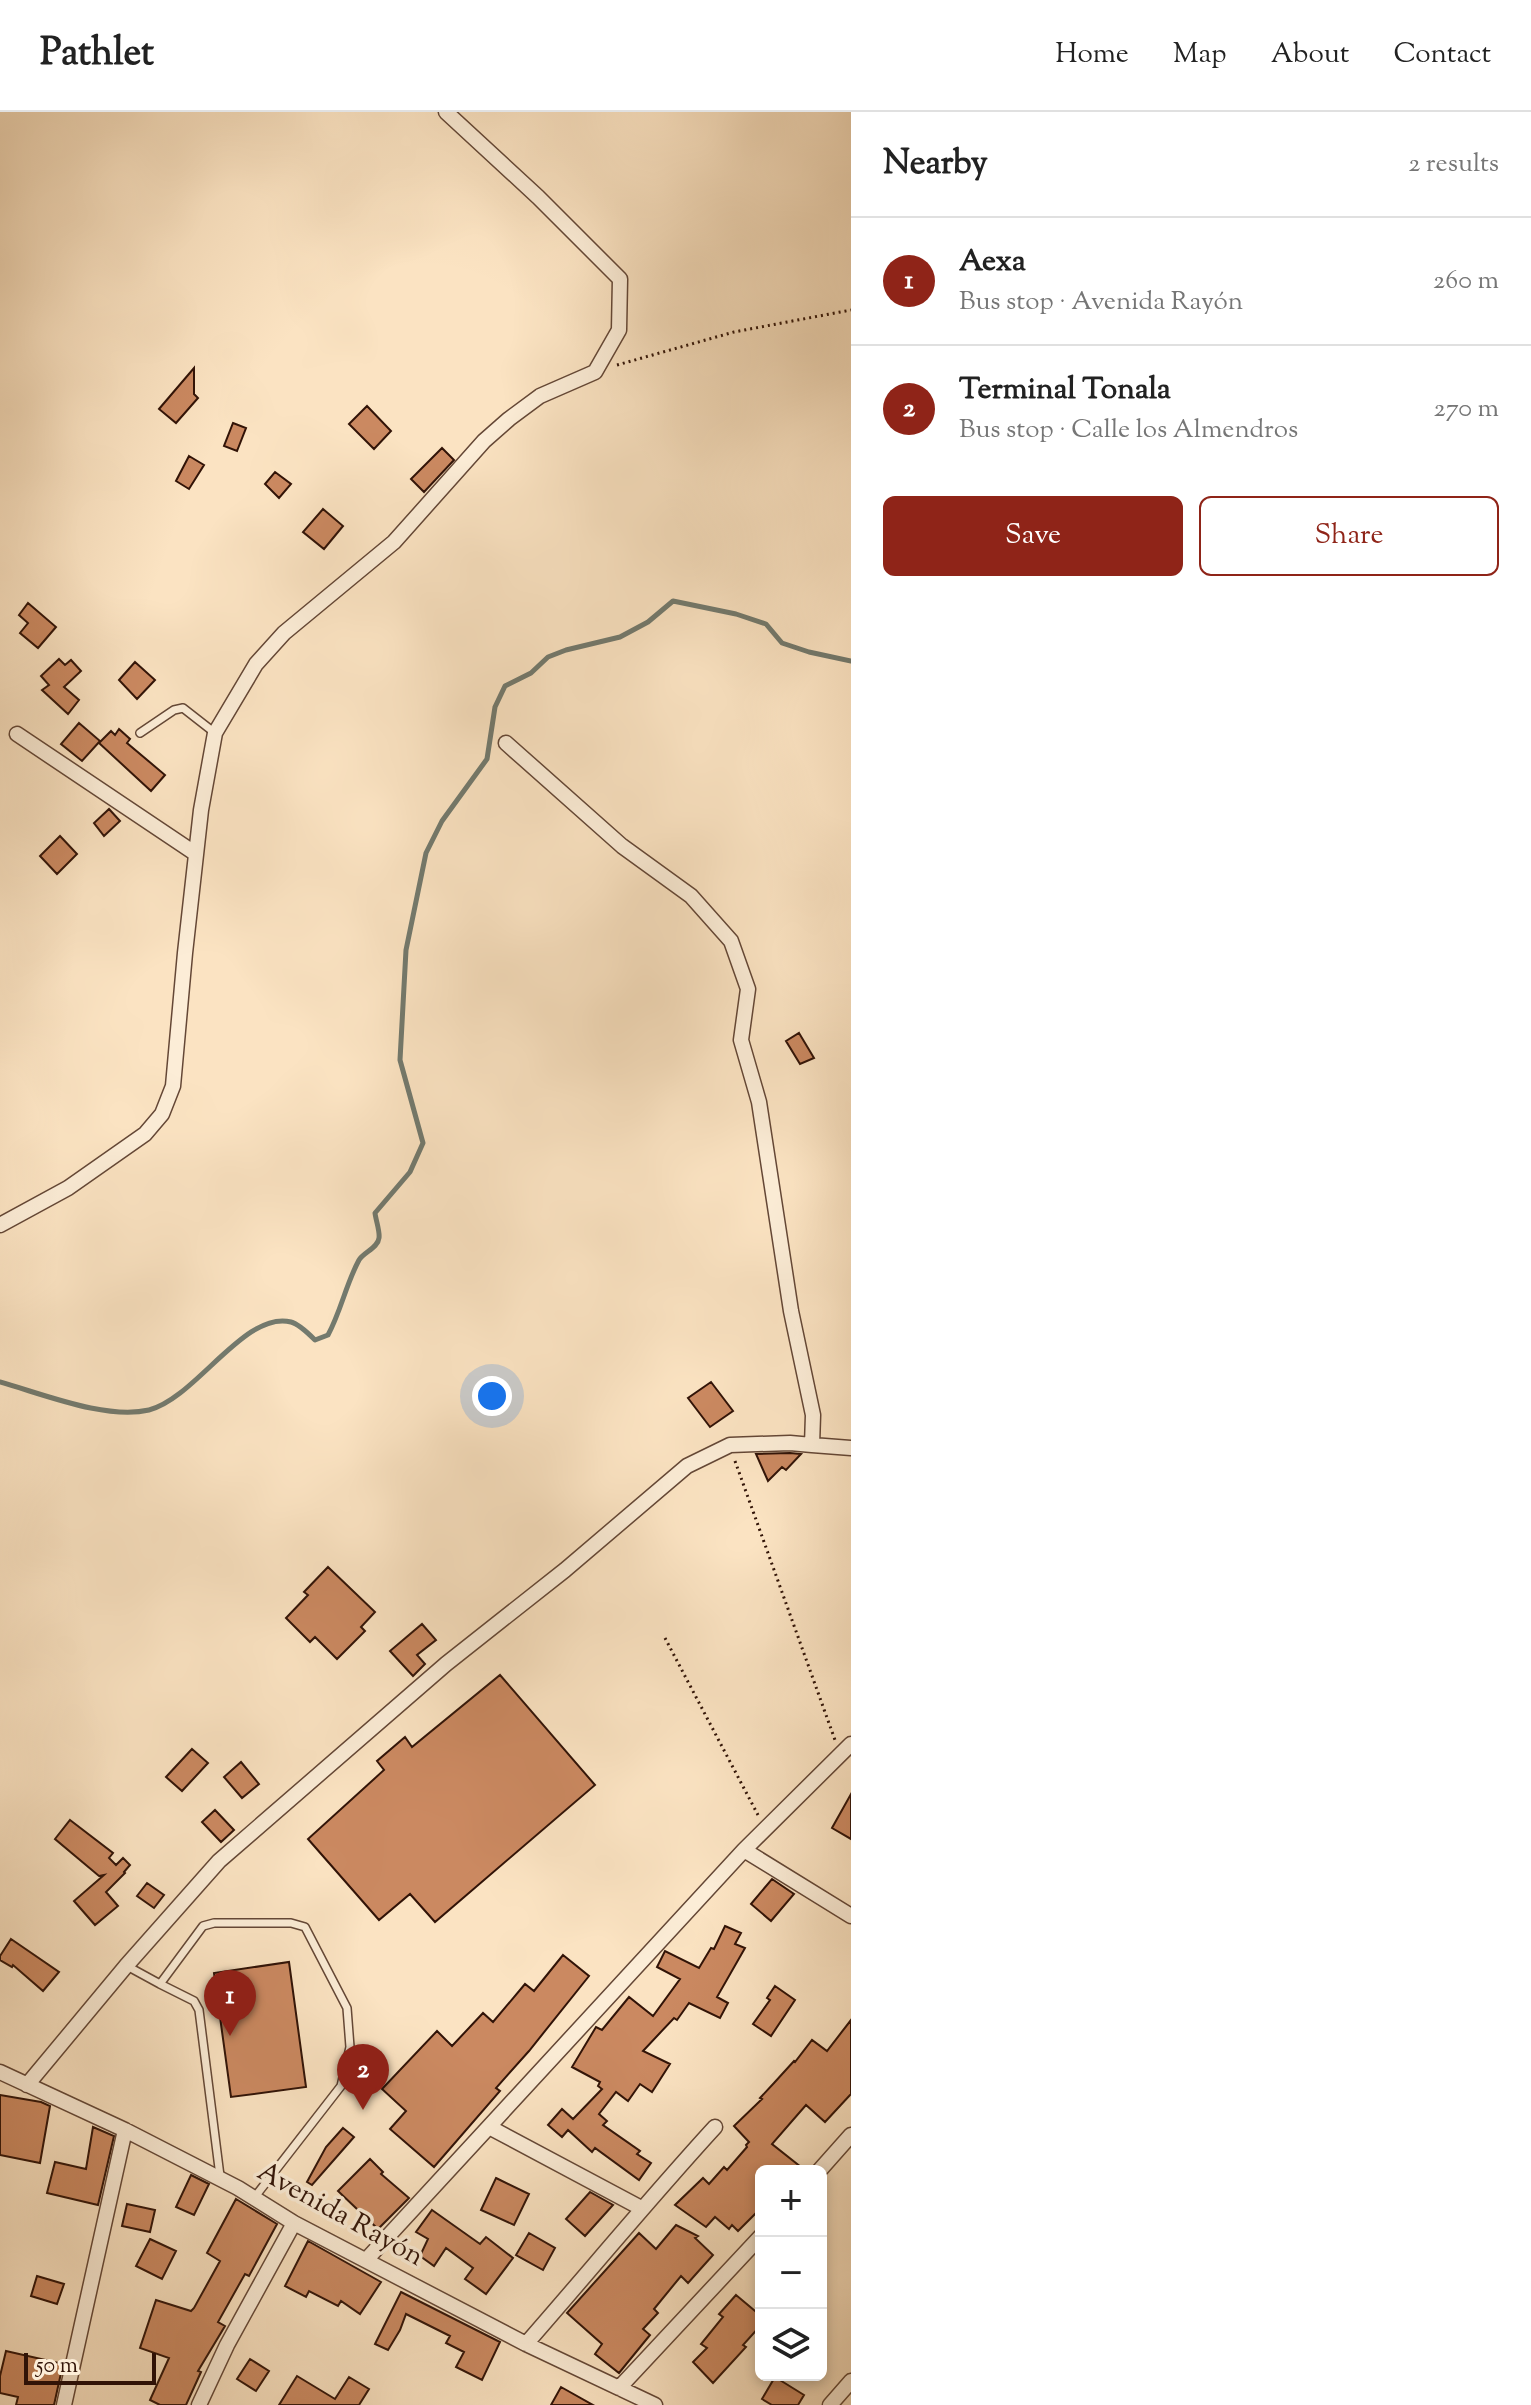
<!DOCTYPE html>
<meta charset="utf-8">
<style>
body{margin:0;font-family:"Sorts Mill Goudy",serif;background:#f6f6f6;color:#222}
.controls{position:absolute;right:24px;bottom:24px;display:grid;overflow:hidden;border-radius:12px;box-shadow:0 4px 12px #0003}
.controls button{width:72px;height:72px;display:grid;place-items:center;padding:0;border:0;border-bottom:2px solid #e0e0e0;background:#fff;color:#222;font:40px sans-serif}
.scale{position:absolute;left:24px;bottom:20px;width:132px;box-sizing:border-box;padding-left:8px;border:4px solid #311307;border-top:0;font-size:22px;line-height:28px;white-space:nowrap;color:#311307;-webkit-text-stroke:6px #fcedd7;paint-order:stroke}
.you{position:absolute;left:492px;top:1284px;width:28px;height:28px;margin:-20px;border:6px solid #fff;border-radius:50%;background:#1a73e8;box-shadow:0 0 0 12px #1a73e833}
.badge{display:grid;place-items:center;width:52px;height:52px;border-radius:50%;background:#8f2418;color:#fff;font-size:26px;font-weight:700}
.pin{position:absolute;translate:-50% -66px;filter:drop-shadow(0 2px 4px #0008)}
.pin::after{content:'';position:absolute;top:42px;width:28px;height:24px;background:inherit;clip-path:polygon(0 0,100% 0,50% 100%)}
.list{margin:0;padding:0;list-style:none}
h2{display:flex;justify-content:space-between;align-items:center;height:104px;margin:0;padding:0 32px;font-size:34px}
h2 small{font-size:26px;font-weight:400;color:#767676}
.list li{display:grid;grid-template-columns:52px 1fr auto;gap:24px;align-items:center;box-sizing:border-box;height:128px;padding:0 32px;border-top:2px solid #e0e0e0}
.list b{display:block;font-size:30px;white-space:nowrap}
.list p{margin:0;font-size:26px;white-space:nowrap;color:#767676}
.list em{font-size:26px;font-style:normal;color:#767676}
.actions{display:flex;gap:16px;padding:24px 32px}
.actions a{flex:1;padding:18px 0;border:2px solid #8f2418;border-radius:12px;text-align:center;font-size:28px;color:#8f2418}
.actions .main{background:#8f2418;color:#fff}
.icon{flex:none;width:44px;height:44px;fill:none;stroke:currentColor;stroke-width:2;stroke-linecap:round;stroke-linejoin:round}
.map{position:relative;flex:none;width:851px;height:2293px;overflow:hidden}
header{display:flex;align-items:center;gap:48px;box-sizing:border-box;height:112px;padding:0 40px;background:#fff;border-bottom:2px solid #e0e0e0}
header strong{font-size:38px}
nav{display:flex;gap:44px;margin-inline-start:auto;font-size:28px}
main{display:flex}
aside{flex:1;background:#fff}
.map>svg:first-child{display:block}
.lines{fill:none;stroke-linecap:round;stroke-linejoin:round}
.stream{stroke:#737a6e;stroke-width:5}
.building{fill:#cb8961;stroke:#311307;stroke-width:2}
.lane-casing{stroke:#644736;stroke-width:10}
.street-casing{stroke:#644736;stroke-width:17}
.path{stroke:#311307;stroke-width:3;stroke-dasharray:2 4;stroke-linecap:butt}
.lane{stroke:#fcedd7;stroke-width:7}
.street{stroke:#fcedd7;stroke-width:14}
.labels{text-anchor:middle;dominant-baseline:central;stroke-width:7;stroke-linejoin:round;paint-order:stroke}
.street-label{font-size:28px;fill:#311307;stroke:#fcedd7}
</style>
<header>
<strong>Pathlet</strong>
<nav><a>Home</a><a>Map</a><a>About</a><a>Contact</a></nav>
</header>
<main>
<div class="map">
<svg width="851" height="2293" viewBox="0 0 851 2293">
<rect width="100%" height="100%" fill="#fbe3c2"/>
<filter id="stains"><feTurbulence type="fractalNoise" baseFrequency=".0025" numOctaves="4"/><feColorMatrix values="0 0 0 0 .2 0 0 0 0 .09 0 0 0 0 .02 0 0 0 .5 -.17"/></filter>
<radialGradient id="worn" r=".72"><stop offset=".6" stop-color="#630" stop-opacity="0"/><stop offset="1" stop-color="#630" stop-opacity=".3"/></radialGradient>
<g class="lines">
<path class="stream" d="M0,1270C43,1282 106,1308 149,1298C196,1286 245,1198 291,1210C299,1212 309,1222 315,1228L328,1223C341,1199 346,1172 359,1148C364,1140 378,1136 379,1126C380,1119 376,1109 375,1101L410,1060L423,1031L400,948L406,838L426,741L442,709L487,647L495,595L505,574L531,561L548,545L566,538L620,525L648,510L673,489L736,502L766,512L782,531L809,540L851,549"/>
</g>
<path class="building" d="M194,256V282L198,286L176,311L159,297Z
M367,294L391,319L374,337L349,312Z
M233,311L246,316L237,339L224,334Z
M442,336L454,348L424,380L411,367Z
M189,344L204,353L189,377L176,369Z
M275,360L291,372L279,386L265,372Z
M323,397L343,414L324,437L303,420Z
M28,491L56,515L38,536L20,521L28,511L19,503Z
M59,547L65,553L71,548L81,559L64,575L79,588L68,602L42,578L49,573L41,564Z
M135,550L155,568L137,587L119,568Z
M79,611L100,629L82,649L61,632Z
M119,617L130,627L127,631L165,663L151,679L99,631L111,619L115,623Z
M109,697L120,709L104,724L94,711Z
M60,724L77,742L57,762L40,744Z
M799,921L814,946L800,952L786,929Z
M711,1270L733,1299L710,1315L688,1286Z
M790,1341L801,1342L786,1358L782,1355L768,1369L756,1342Z
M328,1455L375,1500L361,1515L365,1519L337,1547L315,1525L310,1530L286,1506L308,1483L304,1480Z
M422,1512L436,1528L417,1543L425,1552L413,1564L390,1539Z
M500,1563L595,1673L435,1810L410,1782L379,1808L308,1727L384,1658L377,1649L405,1625L412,1635Z
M192,1637L208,1651L182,1679L166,1665Z
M241,1650L259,1672L242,1686L224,1665Z
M851,1682V1727L832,1716Z
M215,1698L234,1718L221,1730L202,1710Z
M70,1708L113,1741L109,1746L116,1753L123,1746L130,1753L124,1760L125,1761L106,1780L118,1794L95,1813L74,1789L104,1763L99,1764L55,1727Z
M772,1767L794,1782L771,1809L751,1792Z
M147,1771L164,1783L154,1796L137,1784Z
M725,1814L741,1821L735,1832L745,1836L717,1885L728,1891L720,1906L689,1891L677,1908L674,1906L643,1939L670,1952L652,1980L640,1972L628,1989L616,1980L599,2002L607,2009L603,2013L640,2039L637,2042L651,2051L639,2068L595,2036L592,2040L568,2018L562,2025L548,2013L562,1997L573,2007L602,1977L598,1974L600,1970L572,1955L596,1915L602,1918L629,1885L653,1904L680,1867L657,1855L665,1839L699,1856L711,1836L714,1837Z
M11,1827L59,1860L43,1879L13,1853L12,1855L0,1848V1844Z
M563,1843L589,1864L529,1939L496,1976L500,1979L434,2055L390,2017L406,1999L382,1977L437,1919L452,1934L483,1901L493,1910L525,1872L534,1879Z
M289,1850L306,1975L231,1985L214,1861Z
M775,1874L795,1888L771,1924L753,1912L770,1888L767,1886Z
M851,1908V1982L825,2010L806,1993L772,2032L806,2059H761V2096L738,2119L732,2113L729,2117L715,2105L706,2115L675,2093L703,2066L709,2072L724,2055L727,2058L747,2035L746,2033L749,2030L734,2014L762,1987L760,1986L774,1971L794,1949L795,1950L812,1928L827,1939Z
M0,1983L41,1990L50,1994L40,2051L0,2043Z
M93,2015L114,2024L98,2093L47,2081L55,2050L86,2057Z
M343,2016L354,2025L312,2073L307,2070L326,2035Z
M370,2047L383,2060L381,2062L409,2086L378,2117L338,2079Z
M191,2063L209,2072L194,2103L176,2095Z
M496,2066L529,2082L514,2113L481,2098Z
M590,2080L613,2093L585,2124L566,2107Z
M236,2087L277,2112L249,2164L245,2162L218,2210L225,2214L198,2259L201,2260L186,2293H160L150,2288L169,2246L140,2236L156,2188L191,2199L194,2196L220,2149L207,2141Z
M127,2092L155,2098L150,2120L122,2114Z
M432,2098L480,2132L486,2125L513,2146L486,2182L465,2167L473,2156L446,2136L434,2154L420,2144L428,2127L416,2120Z
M676,2113L698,2124L695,2126L713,2143L688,2171L681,2164L654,2197L658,2201L643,2217L650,2223L619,2261L595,2242L602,2232L567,2201L639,2121L656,2137Z
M529,2121L555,2136L543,2158L516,2143Z
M150,2127L176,2139L162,2167L136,2154Z
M308,2129L381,2170L360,2202L341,2189L338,2194L309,2179L306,2185L285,2174Z
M37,2164L64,2172L57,2192L31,2184Z
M401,2180L500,2230L482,2268L456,2255L464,2240L446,2231L450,2224L406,2202L400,2218L388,2238L375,2232Z
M736,2183L761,2204V2213L743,2233L746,2235L713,2271L693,2250L707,2236L701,2232L723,2205L719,2202Z
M6,2239L63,2252L54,2293H16L18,2285L0,2281V2264Z
M250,2247L269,2259L256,2279L237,2267Z
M297,2264L335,2287L349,2265L369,2277L359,2293H279Z
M775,2265L804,2283L798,2293H772L762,2287Z
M561,2275L593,2293H551Z"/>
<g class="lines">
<g class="lane-casing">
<path id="lane" d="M140,621L174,598L183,596L215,621
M127,1854L160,1872
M220,2064L199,1898L194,1889L160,1872L203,1814L214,1811H291L305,1815L347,1896L350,1935L341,1974L254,2086"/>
</g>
<g class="street-casing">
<path id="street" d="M17,622L196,742
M0,1113L68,1076L145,1022L162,1002L173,974L185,841L201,698L215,621L256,552L284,521L394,430L484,329L509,307L540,284L595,260L619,218L620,167L538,85L446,0
M812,1333L851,1336
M744,1738L851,1804
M0,1960L125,2018L238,2076L294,2111L526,2232L655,2293
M27,1973L126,1854L219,1749L446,1552L565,1458L687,1354L730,1333L790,1331L812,1333L813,1303L791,1199L759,990L741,928L748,877L731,829L691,784L622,734L506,631
M489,2015L641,2096
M819,2059L851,2023
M367,2147L744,1738L851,1632
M526,2232C589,2160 650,2086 715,2015
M619,2276L761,2124
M64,2293L125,2018
M199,2293L227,2233L294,2111
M830,2293L851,2269"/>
</g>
<path class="path" d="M617,253L734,220L851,198
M735,1349L835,1628
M665,1526L758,1703"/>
<use href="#lane" class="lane"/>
<use href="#street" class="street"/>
</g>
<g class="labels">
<g class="street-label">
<text transform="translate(340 2103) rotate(29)">Avenida Rayón</text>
</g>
</g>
<rect width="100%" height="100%" filter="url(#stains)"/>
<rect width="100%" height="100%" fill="url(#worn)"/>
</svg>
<div class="controls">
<button>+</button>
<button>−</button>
<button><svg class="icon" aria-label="layers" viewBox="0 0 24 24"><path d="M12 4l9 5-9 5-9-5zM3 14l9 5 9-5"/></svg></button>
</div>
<div class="scale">50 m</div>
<div class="you"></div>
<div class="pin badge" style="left:230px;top:1924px">1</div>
<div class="pin badge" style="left:363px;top:1998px">2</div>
</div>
<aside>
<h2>Nearby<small>2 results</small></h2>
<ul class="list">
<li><span class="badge">1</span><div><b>Aexa</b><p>Bus stop · Avenida Rayón</p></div><em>260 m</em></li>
<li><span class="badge">2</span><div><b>Terminal Tonala</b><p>Bus stop · Calle los Almendros</p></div><em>270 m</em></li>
</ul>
<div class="actions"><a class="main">Save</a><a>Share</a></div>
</aside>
</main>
